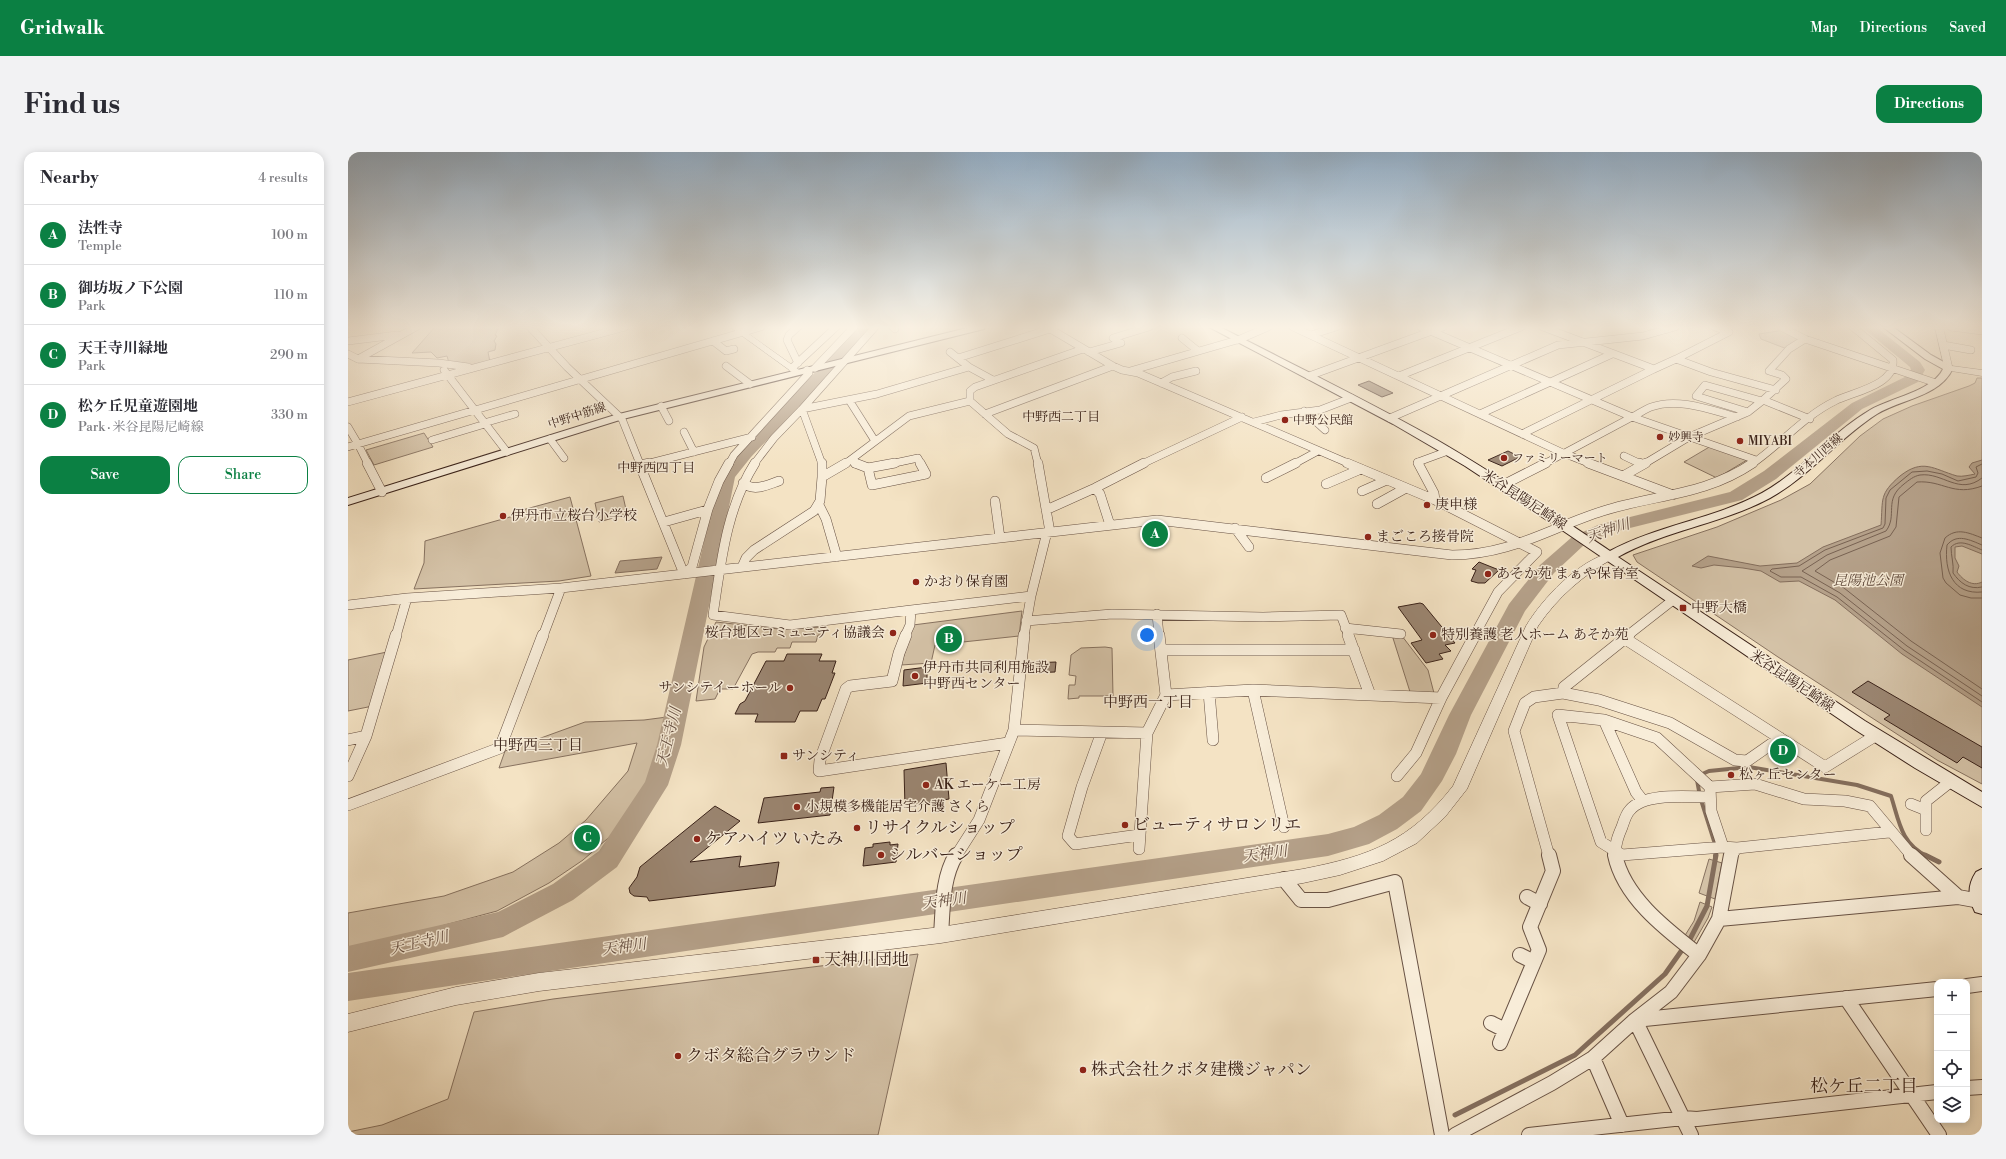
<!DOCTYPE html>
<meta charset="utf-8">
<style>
body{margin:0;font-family:"Libre Bodoni","Noto Serif JP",serif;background:#f2f2f3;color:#2b2b33}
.controls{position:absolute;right:12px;bottom:12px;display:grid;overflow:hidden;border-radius:8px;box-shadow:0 2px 10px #0003}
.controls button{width:36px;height:36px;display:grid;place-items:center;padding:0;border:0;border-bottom:1px solid #e1e1e2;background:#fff;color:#2b2b33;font:20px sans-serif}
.you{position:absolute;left:799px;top:483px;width:14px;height:14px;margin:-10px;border:3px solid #fff;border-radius:50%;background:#1a73e8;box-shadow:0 0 0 6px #1a73e833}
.badge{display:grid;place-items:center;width:26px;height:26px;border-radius:50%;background:#0b8043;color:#fff;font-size:13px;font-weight:700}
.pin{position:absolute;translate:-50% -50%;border:2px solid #fff;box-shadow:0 1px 4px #0006}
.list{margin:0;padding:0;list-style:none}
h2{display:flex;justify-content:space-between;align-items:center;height:52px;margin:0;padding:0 16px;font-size:17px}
h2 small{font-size:13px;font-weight:400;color:#7c7c81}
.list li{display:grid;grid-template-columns:26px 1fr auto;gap:12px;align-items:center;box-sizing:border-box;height:60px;padding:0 16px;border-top:1px solid #e1e1e2}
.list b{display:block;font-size:15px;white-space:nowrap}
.list p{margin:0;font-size:13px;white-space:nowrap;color:#7c7c81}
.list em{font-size:13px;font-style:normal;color:#7c7c81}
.actions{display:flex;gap:8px;padding:12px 16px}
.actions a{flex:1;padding:9px 0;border:1px solid #0b8043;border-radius:12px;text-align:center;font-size:14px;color:#0b8043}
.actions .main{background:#0b8043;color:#fff}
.icon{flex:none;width:22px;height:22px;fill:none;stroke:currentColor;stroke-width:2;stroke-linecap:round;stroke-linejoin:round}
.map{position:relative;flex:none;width:1634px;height:983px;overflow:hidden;border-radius:12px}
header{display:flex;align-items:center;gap:24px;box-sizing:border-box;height:56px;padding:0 20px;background:#0b8043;color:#fff}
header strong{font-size:19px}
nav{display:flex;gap:22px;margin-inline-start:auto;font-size:14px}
.intro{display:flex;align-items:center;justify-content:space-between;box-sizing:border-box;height:96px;padding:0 24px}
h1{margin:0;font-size:28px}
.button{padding:10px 18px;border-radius:12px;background:#0b8043;color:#fff;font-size:14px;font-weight:700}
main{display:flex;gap:24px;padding:0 24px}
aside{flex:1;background:#fff;border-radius:12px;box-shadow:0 2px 10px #0003}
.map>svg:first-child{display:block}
.green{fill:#d4c2a7;stroke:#877260}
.water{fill:#b5a18a;stroke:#846e5d}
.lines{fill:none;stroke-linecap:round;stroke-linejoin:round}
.shore{stroke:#786252;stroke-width:1}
.stream-far1{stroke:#846e5d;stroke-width:4}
.stream{stroke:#846e5d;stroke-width:5}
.river{fill:#b5a18a;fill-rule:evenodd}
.building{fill:#9b8672;stroke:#3a2219}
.minor-far3-casing{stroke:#685244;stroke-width:8}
.minor-far2-casing{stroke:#685244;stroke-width:10}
.minor-far1-casing{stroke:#685244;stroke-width:12}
.minor-casing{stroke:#685244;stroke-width:16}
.tertiary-casing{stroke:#685244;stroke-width:1}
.secondary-casing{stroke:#3a2219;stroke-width:2}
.minor-far3{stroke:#f8edd9;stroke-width:7}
.minor-far2{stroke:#f8edd9;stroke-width:9}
.minor-far1{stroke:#f8edd9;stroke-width:11}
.minor{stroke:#f8edd9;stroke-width:14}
.tertiary{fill:#f8edd9;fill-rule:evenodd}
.secondary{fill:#f8edd9;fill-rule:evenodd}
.poi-dot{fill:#8f2418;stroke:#f8edd9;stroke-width:1.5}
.labels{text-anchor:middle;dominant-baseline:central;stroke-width:3;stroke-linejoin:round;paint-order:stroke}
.far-street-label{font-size:12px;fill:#3a2219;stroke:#f8edd9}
.far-poi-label{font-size:12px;fill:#3a2219;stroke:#f8edd9;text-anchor:start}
.far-neighbourhood-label{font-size:13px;fill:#3a2219;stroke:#f8edd9}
.street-label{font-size:14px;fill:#3a2219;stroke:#f8edd9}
.poi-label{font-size:14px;fill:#3a2219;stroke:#f8edd9;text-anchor:start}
.park-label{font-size:14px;font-style:italic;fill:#604a3c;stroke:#f8edd9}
.water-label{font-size:15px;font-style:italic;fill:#654e41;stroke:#f8edd9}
.neighbourhood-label{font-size:15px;fill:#3a2219;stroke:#f8edd9}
.near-poi-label{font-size:17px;fill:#3a2219;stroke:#f8edd9;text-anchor:start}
.near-neighbourhood-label{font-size:18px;fill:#3a2219;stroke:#f8edd9}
</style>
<header>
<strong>Gridwalk</strong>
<nav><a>Map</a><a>Directions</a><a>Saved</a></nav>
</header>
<div class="intro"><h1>Find us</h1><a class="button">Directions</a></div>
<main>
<aside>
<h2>Nearby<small>4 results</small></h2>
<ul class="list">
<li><span class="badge">A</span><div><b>法性寺</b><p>Temple</p></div><em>100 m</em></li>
<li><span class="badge">B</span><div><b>御坊坂ノ下公園</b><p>Park</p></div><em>110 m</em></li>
<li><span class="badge">C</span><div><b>天王寺川緑地</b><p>Park</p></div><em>290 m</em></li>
<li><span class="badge">D</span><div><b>松ケ丘児童遊園地</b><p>Park · 米谷昆陽尼崎線</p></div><em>330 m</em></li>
</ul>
<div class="actions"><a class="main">Save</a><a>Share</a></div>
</aside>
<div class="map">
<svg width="1634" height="983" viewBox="0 0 1634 983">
<rect width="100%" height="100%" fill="#f4e3c4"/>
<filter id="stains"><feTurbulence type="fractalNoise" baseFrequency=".005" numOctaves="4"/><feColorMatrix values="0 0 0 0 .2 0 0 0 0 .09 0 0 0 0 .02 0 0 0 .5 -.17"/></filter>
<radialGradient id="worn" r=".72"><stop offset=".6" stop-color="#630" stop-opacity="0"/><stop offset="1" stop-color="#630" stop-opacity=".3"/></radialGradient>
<path class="green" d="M87,175H151L147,183L149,184L146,189L148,192L147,198L140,200L142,210L127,214L101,211L99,204L89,206L83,200L64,201Z
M1436,178L1453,186L1439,197L1413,187L1411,182Z
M1629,226H1634V632L1589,608L1430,505L1289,410L1285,403L1369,375L1433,348L1462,332L1512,284L1535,267L1564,254L1621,234L1627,231Z
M76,281L85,295L26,313L18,298Z
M1363,294L1399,308L1369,326L1336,310Z
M275,344L279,362L251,370L247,351Z
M222,345L243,424L211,429L66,437L76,411L77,389L169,363L167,360Z
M674,459L671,484L587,493L583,511L553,513L565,473Z
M368,470L431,477L476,475L474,483H470L468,490H444L442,496H429L427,500H410L404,502L385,537H372L367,547L348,549L356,495Z
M1044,483L1054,484L1080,518L1087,545L1063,543Z
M757,495L764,496L765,544H731V546L720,547L721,533H727L728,524L721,523L723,503L733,496Z
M39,500L25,554L0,559V508Z
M319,565L309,613L294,649L267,680L235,708L201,731L149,759L0,799V761L96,744L165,720L211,691L238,668L280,619L289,591L151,616L157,599L237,570L296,568Z
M1430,590L1450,601L1438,610L1420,597Z
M1361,707L1374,711L1367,747L1351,741Z
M1352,750L1364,755L1360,766L1345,792L1336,785L1346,769Z
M570,802L530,983H0V980L34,973L100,947L126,860L205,847Z"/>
<path class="water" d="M1634,308V402L1614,394L1607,395V406L1611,414L1609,420C1615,428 1624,435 1634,430V555L1554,502L1487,448L1451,429L1432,430L1413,419L1395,416L1366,413L1353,416L1344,414L1360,404L1412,414L1449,411L1475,395L1533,373C1535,347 1531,342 1552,324C1575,306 1585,317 1609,324C1614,325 1622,323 1627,322L1621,315L1624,311Z
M314,405L309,417L267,421L272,409Z"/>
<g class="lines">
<path class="shore" d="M1634,312L1628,315L1630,321L1628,325L1610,329L1594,322L1579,319L1564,320L1542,338L1538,346L1537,372L1535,376L1477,398L1451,414L1424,417L1422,419L1433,425H1453L1489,445L1556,498L1634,550
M1634,326C1611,344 1595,320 1572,323C1566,324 1561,328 1556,332C1535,348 1550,363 1538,379L1479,403L1454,419L1492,441L1559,494L1634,544
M1634,334C1605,345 1595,328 1569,330L1551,345L1548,375L1542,384L1482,408L1467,419L1496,436L1563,489L1634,537
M1634,386C1621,381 1609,375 1597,386L1592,401L1595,426L1598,431L1612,443L1623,446H1634
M1634,393C1622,388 1609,381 1599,393C1596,419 1605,443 1634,440
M1634,398C1624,394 1612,386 1603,395C1603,404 1606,412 1605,421C1612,431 1621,438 1634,435"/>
<path class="stream-far1" d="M1352,623L1361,619L1401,615L1509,633L1543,644C1551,669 1553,692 1579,704
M1349,628L1351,639
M1353,648L1366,689
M1367,704L1368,701"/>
<path class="stream" d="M1577,703L1591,710
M1341,789L1359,754L1368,703
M1107,963L1227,903L1317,822L1334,798"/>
<path class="river" d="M508,175H521L494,209L403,305L387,325L333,593L320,633L269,715L225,748L155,785L0,820V794L150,760L205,732L251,699L297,630L309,593L371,325L391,299L484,203Z
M1514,175H1528L1572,210L1577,218L1570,230L1514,257L1428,327L1394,348L1262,381L1236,393L1206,421L1177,459L1123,563L1108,602L1094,629L1073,659L1049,677L1021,692L980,704L0,849V821L980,682L1006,675L1031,663L1055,645L1073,622L1101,563L1161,452L1192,413L1224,385L1250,373L1382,340L1416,319L1504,251L1559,224L1563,218L1562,215Z"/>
</g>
<path class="building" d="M1021,229L1045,241L1034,245L1010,233Z
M1160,299L1172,305L1154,314L1140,308Z
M1131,410L1151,418L1137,431H1130L1123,429L1128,418L1124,417Z
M1072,451L1075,452L1107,491L1097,493L1103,499L1091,502L1095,507L1078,511L1063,491L1074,488L1050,455Z
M439,502H474L471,509H488L484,521H487L477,547H474L469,559H452L447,570H407L410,562H387L392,552L397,549L418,509H436Z
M708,510L707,520L682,521L683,511Z
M579,515V531L555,534L556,518Z
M1520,529L1634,595V616L1615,605L1609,611L1536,567L1542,563L1504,540Z
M598,611L601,647L557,655L556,618Z
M486,635L482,663L410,671L416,646L472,640L473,636Z
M367,654L392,669L342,710L393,704L391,715L431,710L427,734L301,749L299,745L286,744L282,741L281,736L289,725L292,715Z
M542,690V693L550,692L548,710L515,714L517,696L525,695V692Z"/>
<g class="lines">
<g class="minor-far3-casing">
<path id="minor-far3" d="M68,175L10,207L91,211L120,215
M182,175L219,215L274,267L292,312
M450,175L441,183L439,188L450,211
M527,175L454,257L529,242L621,215
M545,175L547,177
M699,175L765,214L774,218L790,221L1002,312
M945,175L1215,301L1243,312
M1073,175L1284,265L1196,312
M1367,175L1381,180L1328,207L1363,220L1428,238
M1433,175L1457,187
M1603,175L1634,179
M963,183L988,175
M834,186L850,199
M890,188L920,175
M0,189L49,183
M365,189L378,199L386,197
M1595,193L1623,198
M602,200L621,215L645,228
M741,200L773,191L765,186L801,175
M0,202L10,207
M610,206L702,177
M378,214L402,232
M444,216L488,175
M467,216L506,175
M1306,217L1328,207
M96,218L159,300
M782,219L889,188
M961,224L1095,175
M1051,224L1173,175
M813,231L824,225L848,219
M501,248L527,289
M1415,248L1462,267
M0,250L277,175
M313,254L321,269
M956,259L977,278
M1400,260L1348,244L1357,233L1414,249L1438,227L1434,223L1421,219L1441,197L1457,187L1588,231
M637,262L765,214
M1132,262L1264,202
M1389,265C1363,258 1330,245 1303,255C1297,257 1291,262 1284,265L1408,308
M1042,266L1210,193L1295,184L1327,175
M906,270L933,263L972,258L1003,246
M136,271L167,262
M0,275L10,292L413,175
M336,280L346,300
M1174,282L1306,217L1195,175
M202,287L216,306
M84,288L137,272
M0,295L10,292L20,312
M1276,304L1293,312
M506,306L507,312
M298,312L404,285
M381,312L386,303L461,221L459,218
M406,312L426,286L454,257L474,312
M497,312L561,264L622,249
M542,312L570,306L573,312
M690,312L686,296L660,282L622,249V239L627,235L735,197
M794,312L894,265
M946,312L970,299
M1071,312L1070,310L1100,299
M1296,312L1341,285L1400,260L1414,249
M1404,312C1432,293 1456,264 1487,249C1505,240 1548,233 1545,208L1505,175"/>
</g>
<g class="minor-far2-casing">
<path id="minor-far2" d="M19,311L34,340
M291,311L336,422L344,415L360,357L371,329L381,311
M407,311C378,357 373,411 365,463L442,473L563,458L562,473L557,484
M507,311L520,316
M690,311L702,380
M999,311L1087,348L1189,400L1150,440L1126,484
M1070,311L1086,341L1087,348
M1240,311L1325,343
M1291,311L1294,312
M292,313L302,311
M520,316L524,333L578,322L572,311
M520,316L547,311
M1275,324L1298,311
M474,325V311
M918,326L948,311
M395,331C406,340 419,333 431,329
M978,332L1013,317
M1155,333L1198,311
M747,336L752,342L762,373
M1014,339L1039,328
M647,349L652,386
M1029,352L1058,336
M471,353L478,367L489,405
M698,358L747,336L796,311
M316,370L359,358
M887,376L901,395
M394,415L398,406L406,398L466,359L472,349L474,325L498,311
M0,453L59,446L213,436L809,368L1104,403C1163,403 1201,376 1255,359C1309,342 1356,344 1405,311
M563,458L683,444
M809,462L811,484
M678,469L764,462L915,465L993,463L1001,484
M997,476L1053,482
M48,484L59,446
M195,484L213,436
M676,484L683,444L699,380
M1279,484L1325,448"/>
</g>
<g class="minor-far1-casing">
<path id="minor-far1" d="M558,483L551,501L544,529L502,534L498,537L472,608L471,619L660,591
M1000,483L1022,543
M1276,486L1477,615L1527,584
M813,498H1006
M905,538L936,675
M861,540L865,588
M1215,541L1216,535L1281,483
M818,543L905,538L1093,546
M1210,563L1256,568L1309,586L1362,635L1363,659L1375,695L1274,703L1253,690Z
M1256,568L1288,640L1295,649
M666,578L799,581
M754,580L734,635L720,684L727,692L791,683
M0,588L18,584
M0,624L18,584L48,483
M1049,624L1068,601L1093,546L1127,483
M1362,635L1407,632L1456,647L1497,649L1522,654L1564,704
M1563,652L1578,658
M0,653L152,596L195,483
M1578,678V649L1602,630
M1375,695L1389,696L1541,680
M791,697L799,581L818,543L811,483
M608,704L631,668L666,578L676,483
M1201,704L1166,579L1177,551L1186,545L1215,541L1251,548L1322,571L1387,608L1399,609L1432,586
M1268,704C1266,694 1270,684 1274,675C1276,669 1278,662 1282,658C1296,640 1341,645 1362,645
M1383,704L1389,696"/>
</g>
<g class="minor-casing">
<path id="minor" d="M1267,703C1276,746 1319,778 1351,803
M1563,703L1610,745
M936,727L953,748H980L1047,730L1094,983
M1179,745L1192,752
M1371,767L1610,745L1632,749
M593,783C595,756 594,726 608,703
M1172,803L1186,810
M1619,834L1634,832
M1498,846L1591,983
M1143,871L1157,878
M1152,891L1191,798L1182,775L1205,719L1201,703
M1245,906L1274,973
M1619,936L1634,935
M1107,983L1204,931L1245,906L1287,868L1323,840L1351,803L1371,767L1383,703
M1181,983L1335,966L1349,967L1589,940
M1343,983L1287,868L1589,837"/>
</g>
<g class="tertiary-casing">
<path id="tertiary" d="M0,175H5L0,177Z
M382,175H391L454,220L450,223L447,222Z
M1587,175H1595L1604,214L1634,218V224L1597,218Z
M1262,401L1266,402L1268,404L1266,406C1235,423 1210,445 1190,474L1119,637L1097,665L1069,691L1035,709L992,723L955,731L593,791L191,839L108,853L0,880V862L108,835L191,821L593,775L955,717C1022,704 1062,689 1105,634L1178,474C1194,447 1231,408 1262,401Z"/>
</g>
<g class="secondary-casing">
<path id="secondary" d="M623,175H637L636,177L275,267L0,353V346L267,263Z
M861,175H872C944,212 1018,248 1089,288C1148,322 1205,361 1262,399C1310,373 1366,367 1414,341C1455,318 1483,281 1522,258C1542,246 1585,239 1595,217L1577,207L1535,175H1545L1583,203L1603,214L1605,216C1592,245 1553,247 1529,262C1491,286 1462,324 1422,346C1374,372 1318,378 1270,405L1517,569L1634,640V655L1567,616L1506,577L1211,376L1117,314L1045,272Z
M1634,717V762L1627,760C1620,745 1619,734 1628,720Z"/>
</g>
<use href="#minor-far3" class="minor-far3"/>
<use href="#minor-far2" class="minor-far2"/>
<use href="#minor-far1" class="minor-far1"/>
<use href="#minor" class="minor"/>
<use href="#tertiary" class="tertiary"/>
<use href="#secondary" class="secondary"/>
</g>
<linearGradient id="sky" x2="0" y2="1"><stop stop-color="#93acc2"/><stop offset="0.56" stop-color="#faf2e4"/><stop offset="1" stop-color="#faf2e4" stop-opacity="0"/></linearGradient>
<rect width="1634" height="313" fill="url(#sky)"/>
<g class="poi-dot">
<circle cx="937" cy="268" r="4"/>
<circle cx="1312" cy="285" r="4"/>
<circle cx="1392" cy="289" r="4"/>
<circle cx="1156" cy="306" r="4"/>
<circle cx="1079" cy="353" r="4"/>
<circle cx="155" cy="364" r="4"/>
<circle cx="1020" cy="385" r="4"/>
<circle cx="1140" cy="422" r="4"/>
<circle cx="568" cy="430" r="4"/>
<rect x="1331" y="452" width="8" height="8" rx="2"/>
<circle cx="545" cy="481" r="4"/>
<circle cx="1085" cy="483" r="4"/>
<circle cx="567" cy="524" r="4"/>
<circle cx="442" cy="536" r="4"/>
<rect x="432" y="600" width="8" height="8" rx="2"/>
<circle cx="1383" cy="623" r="4"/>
<circle cx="578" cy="633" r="4"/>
<circle cx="449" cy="655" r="4"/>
<circle cx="777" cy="673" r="4"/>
<circle cx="509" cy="676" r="4"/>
<circle cx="349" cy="687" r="4"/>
<circle cx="533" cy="703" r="4"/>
<rect x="464" y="804" width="8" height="8" rx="2"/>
<circle cx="330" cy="904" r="4"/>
<circle cx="735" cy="918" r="4"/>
</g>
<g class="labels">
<g class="far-street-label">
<text transform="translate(229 264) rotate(-18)">中野中筋線</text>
<text transform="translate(1470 304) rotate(-41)">寺本川西線</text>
</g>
<g class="far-poi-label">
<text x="945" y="268">中野公民館</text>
<text x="1320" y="285">妙興寺</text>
<text x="1400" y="289">MIYABI</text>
<text x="1164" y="306">ファミリーマート</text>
</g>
<g class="far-neighbourhood-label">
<text x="713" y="265">中野西二丁目</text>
<text x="308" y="316">中野西四丁目</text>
</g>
<g class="street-label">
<text transform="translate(1176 348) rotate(33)">米谷昆陽尼崎線</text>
<text transform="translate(1444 529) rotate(34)">米谷昆陽尼崎線</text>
</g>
<g class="poi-label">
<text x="1087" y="353">庚申様</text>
<text x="163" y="364">伊丹市立桜台小学校</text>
<text x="1028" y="385">まごころ接骨院</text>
<text x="1148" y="422">あそか苑 まぁや保育室</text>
<text x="576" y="430">かおり保育園</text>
<text x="1343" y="456">中野大橋</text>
<text x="537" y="481" text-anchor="end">桜台地区コミュニティ協議会</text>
<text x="1093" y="483">特別養護 老人ホーム あそか苑</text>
<text x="575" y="516">伊丹市共同利用施設<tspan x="575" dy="16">中野西センター</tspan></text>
<text x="434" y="536" text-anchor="end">サンシテイーホール</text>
<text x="444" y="604">サンシティ</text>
<text x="1391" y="623">松ヶ丘センター</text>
<text x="586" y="633">AK エーケー工房</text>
<text x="457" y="655">小規模多機能居宅介護 さくら</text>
</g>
<g class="park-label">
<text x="1520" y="429">昆陽池公園</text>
</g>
<g class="water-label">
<text transform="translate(1260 379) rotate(-19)">天神川</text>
<text transform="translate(321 585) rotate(-76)">天王寺川</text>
<text transform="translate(917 702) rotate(-8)">天神川</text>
<text transform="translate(596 749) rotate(-8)">天神川</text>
<text transform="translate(71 791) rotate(-13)">天王寺川</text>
<text transform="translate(276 795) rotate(-8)">天神川</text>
</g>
<g class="neighbourhood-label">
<text x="800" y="550">中野西一丁目</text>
<text x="190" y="593">中野西三丁目</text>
</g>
<g class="near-poi-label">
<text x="785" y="673">ビューティサロンリエ</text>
<text x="517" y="676">リサイクルショップ</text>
<text x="357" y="687">ケアハイツ いたみ</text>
<text x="541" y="703">シルバーショップ</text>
<text x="476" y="808">天神川団地</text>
<text x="338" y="904">クボタ総合グラウンド</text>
<text x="743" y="918">株式会社クボタ建機ジャパン</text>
</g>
<g class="near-neighbourhood-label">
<text x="1516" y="934">松ケ丘二丁目</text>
</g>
</g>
<rect width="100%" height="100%" filter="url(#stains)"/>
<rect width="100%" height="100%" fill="url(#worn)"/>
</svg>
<div class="controls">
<button>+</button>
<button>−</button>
<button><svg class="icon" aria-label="locate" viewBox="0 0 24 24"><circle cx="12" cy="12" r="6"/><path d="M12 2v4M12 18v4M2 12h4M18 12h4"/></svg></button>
<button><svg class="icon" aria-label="layers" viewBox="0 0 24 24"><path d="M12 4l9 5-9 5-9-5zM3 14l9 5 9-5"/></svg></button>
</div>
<div class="you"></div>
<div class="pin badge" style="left:807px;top:382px">A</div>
<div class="pin badge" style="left:601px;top:487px">B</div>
<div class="pin badge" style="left:239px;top:686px">C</div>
<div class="pin badge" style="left:1435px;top:599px">D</div>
</div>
</main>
